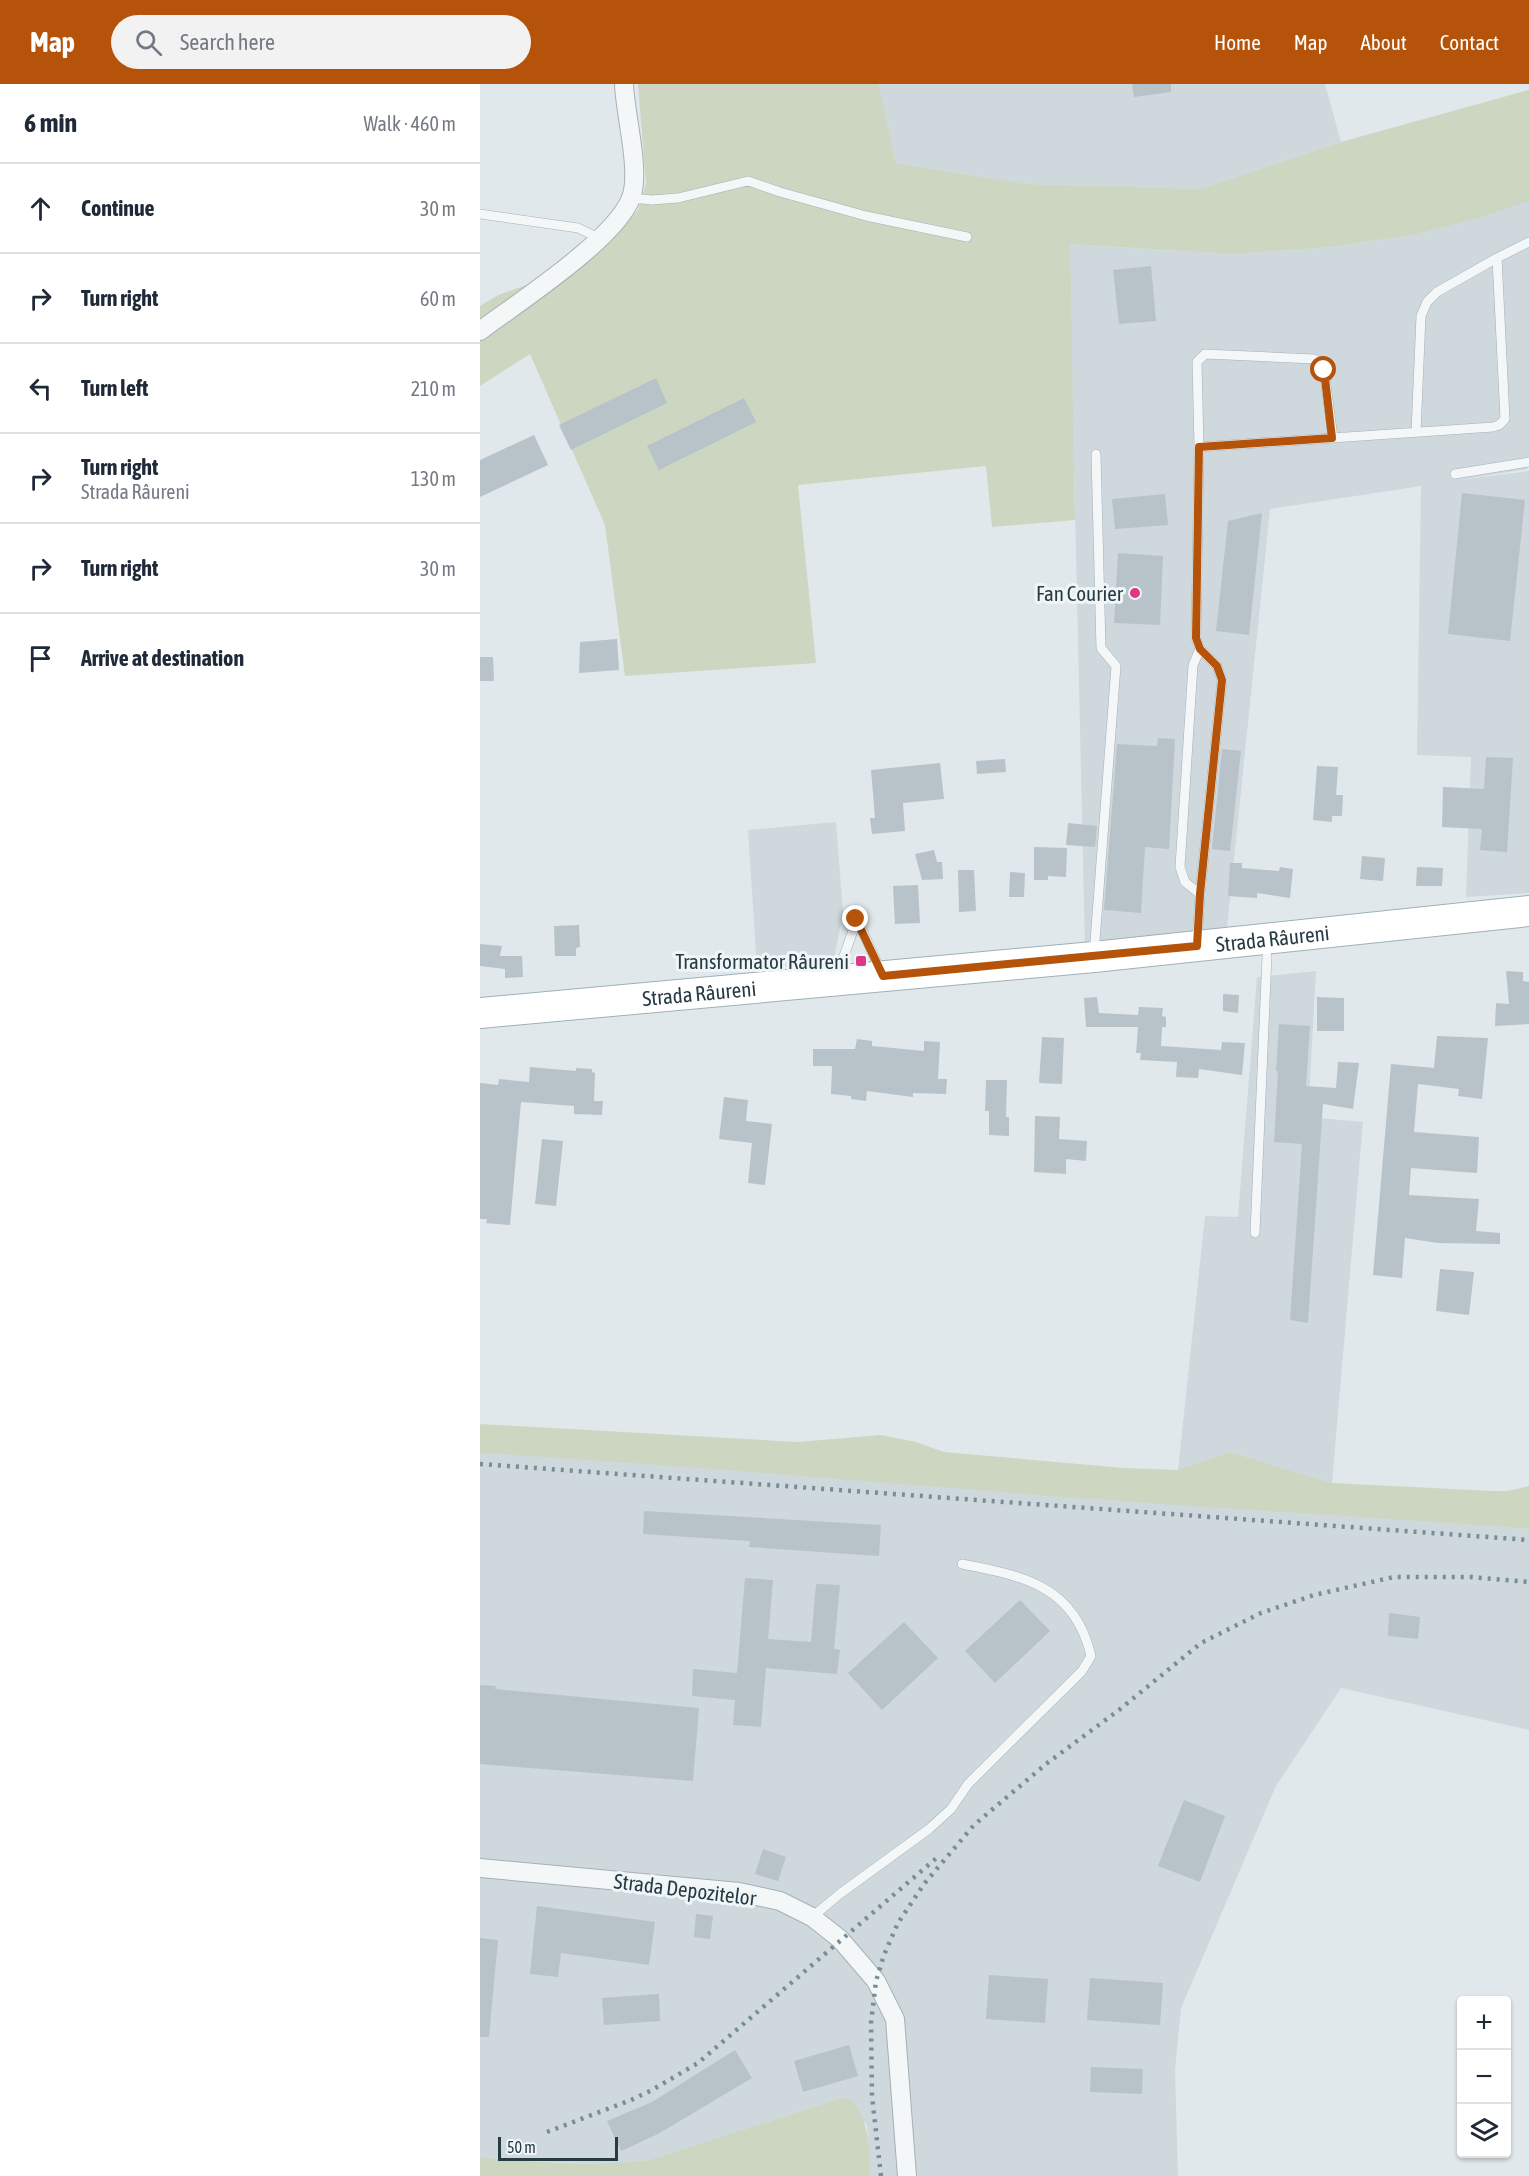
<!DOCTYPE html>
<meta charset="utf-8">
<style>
body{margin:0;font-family:"Asap Condensed",sans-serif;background:#f2f2f3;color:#1f2937}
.controls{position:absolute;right:18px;bottom:18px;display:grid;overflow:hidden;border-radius:6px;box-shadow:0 2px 4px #0004}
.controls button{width:54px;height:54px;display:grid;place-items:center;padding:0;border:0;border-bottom:2px solid #e0e1e3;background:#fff;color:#1f2937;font:30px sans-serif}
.scale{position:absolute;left:18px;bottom:15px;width:120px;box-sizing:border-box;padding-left:6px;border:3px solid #273b44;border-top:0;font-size:16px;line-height:21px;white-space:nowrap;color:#273b44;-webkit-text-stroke:4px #f0f6f8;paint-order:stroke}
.stop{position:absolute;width:18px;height:18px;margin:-14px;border:4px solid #b45309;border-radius:50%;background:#fff}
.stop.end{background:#b45309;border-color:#fff;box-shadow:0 2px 6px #0008}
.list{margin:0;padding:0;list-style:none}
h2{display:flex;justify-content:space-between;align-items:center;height:78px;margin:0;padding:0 24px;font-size:26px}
h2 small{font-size:20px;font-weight:400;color:#747a83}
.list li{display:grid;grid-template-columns:39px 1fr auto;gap:18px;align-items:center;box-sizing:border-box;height:90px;padding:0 24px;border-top:2px solid #e0e1e3}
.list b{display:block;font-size:22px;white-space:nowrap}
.list p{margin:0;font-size:20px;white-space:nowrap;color:#747a83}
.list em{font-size:20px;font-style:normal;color:#747a83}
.icon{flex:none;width:33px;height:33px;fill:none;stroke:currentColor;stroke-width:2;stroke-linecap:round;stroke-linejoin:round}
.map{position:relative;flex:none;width:1049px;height:2092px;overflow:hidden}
header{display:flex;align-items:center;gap:36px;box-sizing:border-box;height:84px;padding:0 30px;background:#b45309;color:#fff}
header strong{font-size:28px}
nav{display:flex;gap:33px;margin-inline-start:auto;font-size:21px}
.search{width:420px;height:54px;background:#f2f2f3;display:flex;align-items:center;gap:15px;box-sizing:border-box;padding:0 21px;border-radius:33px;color:#747a83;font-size:22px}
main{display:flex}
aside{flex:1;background:#fff}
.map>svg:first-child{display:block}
.built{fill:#ced8dd}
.green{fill:#cdd6c0}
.building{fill:#b7c3c9}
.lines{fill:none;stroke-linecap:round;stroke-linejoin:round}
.lane-casing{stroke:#a5b1b6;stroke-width:10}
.street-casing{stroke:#a5b1b6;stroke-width:20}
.primary-casing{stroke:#9eb1b8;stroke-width:32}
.lane{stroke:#f4f7f8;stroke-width:9}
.street{stroke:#f4f7f8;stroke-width:18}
.primary{stroke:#fff;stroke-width:30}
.rail{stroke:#788d96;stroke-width:4.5;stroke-dasharray:3 6;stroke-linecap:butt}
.route{stroke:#b45309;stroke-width:8}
.poi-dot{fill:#dd3885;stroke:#f0f6f8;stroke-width:2}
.labels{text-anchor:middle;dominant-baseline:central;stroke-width:6;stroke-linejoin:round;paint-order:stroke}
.poi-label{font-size:21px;fill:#273b44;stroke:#f0f6f8;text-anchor:end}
.street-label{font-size:21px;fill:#273b44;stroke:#f0f6f8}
</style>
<header>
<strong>Map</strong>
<div class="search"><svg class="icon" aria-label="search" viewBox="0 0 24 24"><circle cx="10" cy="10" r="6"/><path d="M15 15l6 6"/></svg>Search here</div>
<nav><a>Home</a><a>Map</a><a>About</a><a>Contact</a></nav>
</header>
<main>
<aside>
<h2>6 min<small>Walk · 460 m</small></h2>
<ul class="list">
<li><svg class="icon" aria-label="ahead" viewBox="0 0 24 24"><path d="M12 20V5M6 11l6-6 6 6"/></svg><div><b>Continue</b></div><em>30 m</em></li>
<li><svg class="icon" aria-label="right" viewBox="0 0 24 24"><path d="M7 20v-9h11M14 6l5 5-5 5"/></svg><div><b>Turn right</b></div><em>60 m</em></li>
<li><svg class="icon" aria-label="left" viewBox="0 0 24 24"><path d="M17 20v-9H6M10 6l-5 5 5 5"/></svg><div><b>Turn left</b></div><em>210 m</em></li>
<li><svg class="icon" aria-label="right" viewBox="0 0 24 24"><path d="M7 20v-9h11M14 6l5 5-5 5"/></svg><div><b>Turn right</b><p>Strada Râureni</p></div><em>130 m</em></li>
<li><svg class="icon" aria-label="right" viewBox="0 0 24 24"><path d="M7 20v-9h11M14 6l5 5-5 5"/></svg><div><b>Turn right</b></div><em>30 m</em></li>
<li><svg class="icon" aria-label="arrive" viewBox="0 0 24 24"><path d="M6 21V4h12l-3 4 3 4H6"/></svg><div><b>Arrive at destination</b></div></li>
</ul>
</aside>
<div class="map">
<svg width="1049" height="2092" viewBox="0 0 1049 2092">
<rect width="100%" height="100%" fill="#e0e8eb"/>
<path class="built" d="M399,0H845L861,58L721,105L547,100L416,79Z
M1049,117V372L1047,385L979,396L1049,387V809L986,813L991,673L937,671L941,402L790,425L746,853L605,865L589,160L752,170L851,163L933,151L989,137Z
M356,738L363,828L354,875L346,880L277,885L268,746Z
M836,887L828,1033L883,1038L852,1399L750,1368L698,1386L725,1132L758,1133L777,893Z
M0,1369L151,1377L629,1416L844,1429L1049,1445V1646L861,1604L796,1702L701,1924L695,1986L698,2092H391L387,2041L362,2014L169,2076L135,2080L67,2078L0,2073Z"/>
<path class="green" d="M158,0H399L416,79L547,100L721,105L861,58L1049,6V117L989,137L933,151L851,163L752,170L590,160L595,436L512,443L506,382L318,401L336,579L145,592L125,441L50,270L0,302V222L18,211L98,183L132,155L158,126L166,100Z
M0,1340L318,1358L401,1351L436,1358L464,1368L644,1384L698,1386L750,1368L852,1399L1012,1407H1028L1049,1402V1445C908,1434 768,1426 627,1416C418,1401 209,1381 0,1369Z
M362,2014L373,2017C390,2039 389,2065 391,2092H0V2073C56,2078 112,2083 169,2076Z"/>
<path class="building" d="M652,0H691V8L654,13Z
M671,182L676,237L639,240L633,186Z
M176,294L187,319L91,366L79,341Z
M264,314L276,338L179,386L167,362Z
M54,351L68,381L0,413V376Z
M982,409L1045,416L1030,557L968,550Z
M685,410L688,441L635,445L632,415Z
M782,429L769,551L736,547L748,437Z
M638,469L683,472L680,541L634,539Z
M137,555L139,586L99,589L100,558Z
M0,573H13L14,597H0Z
M678,654L695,655L689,765L665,763L661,829L624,826L637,660L677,662Z
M742,665L761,667L750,767L732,765Z
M1006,673L1033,674L1027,768L1000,766L1002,745L962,743L963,703L1004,705Z
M525,675L526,688L497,690L496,677Z
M460,679L464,715L423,719L425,747L392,750L390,734H395L391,686Z
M837,682L858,683L856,711H863L862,732H852V738L833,736Z
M588,739L617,742L615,763L586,761Z
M554,763L587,764L586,793L568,792V796H554Z
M454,766L457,778H462L463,795L442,796L435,770Z
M882,772L905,774L903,797L880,795Z
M750,779H762V784L799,787L800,783L813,785L810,814L777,809V814L748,812Z
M937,783L963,784L962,802H936Z
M478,786H494L496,827L479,828Z
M530,788L545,789L544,813H529Z
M438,801L440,839L415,840L413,802Z
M99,841L100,863L96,864V872H75L74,842Z
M0,860L22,862L20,872H42L43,893L25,894V885L0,882Z
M1026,887L1043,888V897L1049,898V940L1015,942L1016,919L1029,920Z
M743,910L759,911L758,929L743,927Z
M617,913L619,929L658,931L659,923L683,924L682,932L686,933V943H682L681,962L741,966L742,958L765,959L762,991L719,985L718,994L696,993L697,978L660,976L661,969H656L658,943H606L604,914Z
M837,913L864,914V947H837Z
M799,940L830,942L826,1002L856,1004L858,978L879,979L873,1025L843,1020L828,1239L810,1236L822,1060L794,1058L798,987H796Z
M957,952L1008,954L1002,1015L978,1012L979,1005L938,1000L934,1048L999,1053L997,1089L931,1084L929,1111L999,1115L996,1147L1020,1149V1160L958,1159L925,1154L922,1194L893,1191L911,980L954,984Z
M562,953L584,954L582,1000L559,999Z
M377,955L392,957V962L444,967V957L460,958L458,995H467L466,1010L433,1009V1013L387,1007L386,1017L371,1015V1012L351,1010L352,982H333V965H375Z
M50,983L96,987V984L112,985V988L115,989L114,1017H123L122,1031L94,1030V1022L41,1018L30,1141L6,1139L7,1135H0V999L18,1001L19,995L49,998Z
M506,996H527L526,1033H529V1052L509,1051V1027H505Z
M244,1013L268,1016L266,1037L292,1040L285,1101L268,1099L272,1059L239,1055Z
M555,1032L580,1033L579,1055L607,1057L606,1077L586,1075V1090L554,1088Z
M62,1055L83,1057L76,1122L55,1120Z
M960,1185L994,1188L989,1231L956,1227Z
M164,1427L401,1441L399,1472L269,1463L270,1457L163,1450Z
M265,1494L293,1496L288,1555L331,1558L336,1500L360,1501L354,1565L360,1566L357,1590L286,1584L281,1643L253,1641L255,1616L212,1612L213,1585L257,1589Z
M540,1516L570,1547L515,1599L485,1567Z
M909,1529L940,1533L938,1555L908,1552Z
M424,1538L458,1574L402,1626L368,1589Z
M0,1601L16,1602L15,1605L219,1624L213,1697L0,1680Z
M704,1716L745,1732L720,1798L678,1782Z
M283,1765L306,1773L298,1797L275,1790Z
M57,1822L175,1838L169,1881L81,1869L78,1893L50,1890Z
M216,1830L233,1832L230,1855L214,1853Z
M0,1854L18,1856L9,1953H0Z
M509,1891L568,1895L565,1939L506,1935Z
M610,1894L683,1899L680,1941L607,1936Z
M179,1910L180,1937L124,1941L122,1914Z
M369,1961L378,1992L323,2008L314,1977Z
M255,1966L272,1994L178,2050L141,2067L127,2037L172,2018Z
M611,1983L663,1985L662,2010L610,2008Z"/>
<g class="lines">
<g class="lane-casing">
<path id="lane" d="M151,114L172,116L198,114L268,97L300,108L386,132L487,153
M0,130L98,144L119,154
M936,348L941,232L947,218L957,208L1017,174L1049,158
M719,363L1013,343L1019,341L1025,335L1017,174
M975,390L1049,378
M720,565L713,581L700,783L705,798L720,810
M377,835L401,888
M717,859L720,810L742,596L737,582L720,565L716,554L719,363L717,278L725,270L834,275L841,280L844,286L853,354
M614,870L636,582L621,564L616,370
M357,892L377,835
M775,1149L787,872
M332,1833L361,1809L449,1745L471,1725L488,1700L602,1587L611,1572C595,1502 544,1492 482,1480"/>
</g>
<g class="street-casing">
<path id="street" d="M0,247C37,219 135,156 151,114C161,87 145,31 144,0
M0,1784L259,1808L300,1817L332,1833L360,1855L396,1897L415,1935L427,2092"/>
</g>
<g class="primary-casing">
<g id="primary">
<path id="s1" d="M0,929L614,873L1049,827"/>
</g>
</g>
<use href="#lane" class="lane"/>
<use href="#street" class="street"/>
<use href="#primary" class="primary"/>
<path class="rail" d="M0,1380L1049,1456
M67,2048L151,2016L172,2006L218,1979L460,1771
M401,2092L392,2012L391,1939L396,1897L404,1871L418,1839L444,1800L494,1741L566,1680L639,1626L721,1559L781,1529L834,1511L914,1493H991L1049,1498"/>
</g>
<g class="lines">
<path class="route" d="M376,835L403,892L717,862L720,810L742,596L737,582L720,565L716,554L719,363L852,354L844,286"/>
</g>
<g class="poi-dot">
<circle cx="655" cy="509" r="6"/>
<rect x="375" y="871" width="12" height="12" rx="3"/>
</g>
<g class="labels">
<g class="poi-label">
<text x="643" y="509">Fan Courier</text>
<text x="369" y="877">Transformator Râureni</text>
</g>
<g class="street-label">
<text stroke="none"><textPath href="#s1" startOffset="796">Strada Râureni</textPath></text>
<text stroke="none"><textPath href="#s1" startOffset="220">Strada Râureni</textPath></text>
<text transform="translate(205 1805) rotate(7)">Strada Depozitelor</text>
</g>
</g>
</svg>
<div class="controls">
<button>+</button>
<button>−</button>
<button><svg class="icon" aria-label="layers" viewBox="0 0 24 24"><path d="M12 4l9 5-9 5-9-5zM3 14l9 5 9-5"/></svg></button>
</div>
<div class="scale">50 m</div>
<div class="stop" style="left:844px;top:286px"></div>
<div class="stop end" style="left:376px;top:835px"></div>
</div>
</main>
